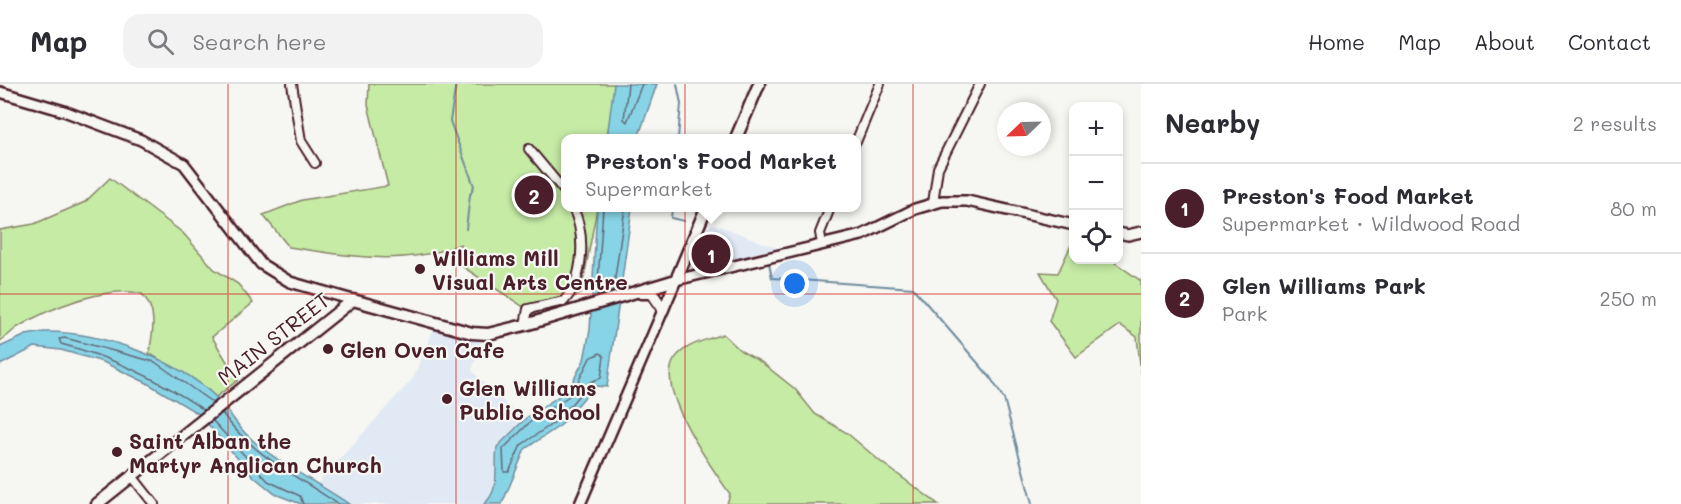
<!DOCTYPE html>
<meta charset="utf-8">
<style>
body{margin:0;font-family:Mali,sans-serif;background:#f2f2f3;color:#2b2b33}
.controls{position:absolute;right:18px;top:18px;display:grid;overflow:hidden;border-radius:12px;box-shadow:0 3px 9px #0003}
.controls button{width:54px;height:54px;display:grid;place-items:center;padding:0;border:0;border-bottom:2px solid #e1e1e2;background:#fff;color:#2b2b33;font:30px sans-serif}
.compass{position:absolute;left:997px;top:18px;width:54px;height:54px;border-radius:50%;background:#fff;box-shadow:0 3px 9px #0003;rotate:247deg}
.you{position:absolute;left:795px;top:200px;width:21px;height:21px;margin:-15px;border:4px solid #fff;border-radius:50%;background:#1a73e8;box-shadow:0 0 0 9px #1a73e833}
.badge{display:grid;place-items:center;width:39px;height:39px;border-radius:50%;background:#4a1f2b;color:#fff;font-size:20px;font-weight:700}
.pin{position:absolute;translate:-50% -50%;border:3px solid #fff;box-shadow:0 2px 6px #0006}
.popup{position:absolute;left:561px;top:50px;width:300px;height:78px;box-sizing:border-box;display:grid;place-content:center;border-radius:12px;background:#fff;filter:drop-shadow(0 2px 4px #0005);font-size:20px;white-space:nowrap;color:#7c7c81}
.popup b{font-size:22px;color:#2b2b33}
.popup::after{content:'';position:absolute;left:50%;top:100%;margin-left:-12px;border:12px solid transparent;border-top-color:#fff}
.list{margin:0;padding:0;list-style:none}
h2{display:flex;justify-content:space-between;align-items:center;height:78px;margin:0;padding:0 24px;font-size:26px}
h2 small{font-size:20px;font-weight:400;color:#7c7c81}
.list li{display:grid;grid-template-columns:39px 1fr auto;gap:18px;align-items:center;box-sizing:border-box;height:90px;padding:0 24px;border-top:2px solid #e1e1e2}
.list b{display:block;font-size:22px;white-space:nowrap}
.list p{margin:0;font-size:20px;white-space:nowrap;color:#7c7c81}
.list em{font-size:20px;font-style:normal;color:#7c7c81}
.icon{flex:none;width:33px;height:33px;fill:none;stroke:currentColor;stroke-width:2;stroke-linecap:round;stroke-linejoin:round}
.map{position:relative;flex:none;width:1141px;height:420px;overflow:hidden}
header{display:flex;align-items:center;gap:36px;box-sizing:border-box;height:84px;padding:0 30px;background:#fff;border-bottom:2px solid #e1e1e2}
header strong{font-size:28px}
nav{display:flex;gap:33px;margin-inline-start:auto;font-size:21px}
.search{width:420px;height:54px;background:#f2f2f3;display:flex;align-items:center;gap:15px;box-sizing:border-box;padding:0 21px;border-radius:18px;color:#7c7c81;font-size:22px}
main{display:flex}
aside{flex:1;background:#fff}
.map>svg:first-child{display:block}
.built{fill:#e1e9f4}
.green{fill:#c5eba5;stroke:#888568;stroke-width:1.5}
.water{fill:#88d4e7;stroke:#6f8c9c;stroke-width:1.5}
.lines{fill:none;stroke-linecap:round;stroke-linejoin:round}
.shore{stroke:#636776;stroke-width:1.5}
.stream{stroke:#6f8c9c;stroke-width:2}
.minor-casing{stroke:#4a1f2b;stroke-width:12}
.tertiary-casing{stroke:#4a1f2b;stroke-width:14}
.secondary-casing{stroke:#4a1f2b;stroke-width:15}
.minor{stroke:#f6f6f2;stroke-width:8}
.tertiary{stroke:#f6f6f2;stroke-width:9}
.secondary{stroke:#f6f6f2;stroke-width:10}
.grid{fill:none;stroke:#d62828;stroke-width:1.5;stroke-opacity:0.55}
.poi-dot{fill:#4a1f2b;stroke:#f6f6f2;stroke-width:2}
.labels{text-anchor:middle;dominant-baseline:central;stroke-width:4.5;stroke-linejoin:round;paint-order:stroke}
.poi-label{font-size:21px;font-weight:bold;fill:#4a1f2b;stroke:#f6f6f2;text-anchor:start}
.street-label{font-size:21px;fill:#4a1f2b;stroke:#f6f6f2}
</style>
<header>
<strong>Map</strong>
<div class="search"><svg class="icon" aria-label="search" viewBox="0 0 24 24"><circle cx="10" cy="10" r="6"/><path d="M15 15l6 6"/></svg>Search here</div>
<nav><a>Home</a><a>Map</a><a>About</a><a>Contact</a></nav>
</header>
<main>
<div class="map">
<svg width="1141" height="420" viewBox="0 0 1141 420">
<rect width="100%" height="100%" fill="#f6f6f2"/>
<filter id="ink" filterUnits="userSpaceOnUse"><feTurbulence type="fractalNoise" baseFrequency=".0167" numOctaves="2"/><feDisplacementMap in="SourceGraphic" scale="12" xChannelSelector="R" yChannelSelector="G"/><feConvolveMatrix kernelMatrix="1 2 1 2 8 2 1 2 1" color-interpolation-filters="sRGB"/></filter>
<g filter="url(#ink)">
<path class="built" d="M712,139L777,164L698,184L692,174Z
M433,246L481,258L472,287L523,337L497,363V387L490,415L484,420H349L317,400L414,293Z"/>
<path class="green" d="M369,0H614V24L606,54H566V124H597L581,210L534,230L457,179L461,160C405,183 346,172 289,163L263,131L302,116L388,102L368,21Z
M110,94L183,149L214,185L238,200L253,219L212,253L238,296L216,313L149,269C153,248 158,227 142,210C109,200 47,225 18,243C12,247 7,253 0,257V146L34,140L85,118Z
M1073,157L1074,176H1111L1141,197V289L1137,253L1120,241L1076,273L1049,237L1056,215L1040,188L1058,189Z
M723,250L741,267L761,278L795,305L815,330L847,349L881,378L938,420H727L730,410C712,384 660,312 672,280C679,261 707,256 723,250Z"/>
<path class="water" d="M614,0H657L638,54H607Z
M597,124H632L607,303L594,302L561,341L525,365L502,420H484C501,406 494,382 497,363L526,334L568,306L584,276L590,246Z
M44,248C100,247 177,275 217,314C228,325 235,339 246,350C276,379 315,397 349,420H301L275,410L253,392L199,330L147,299L103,278L61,266L35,263L0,281V263L26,251Z"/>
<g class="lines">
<path class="shore" d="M628,0L624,35L627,38L642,0
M613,208L625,124
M597,213L603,124
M600,269L604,272L601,294L590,298L558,336L521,361L509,388H504L503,365L530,338L572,310L590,274Z
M204,326C160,296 112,273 61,260L59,255L65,254L155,278L213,319
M222,329C252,371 297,392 338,420
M213,337L268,397L300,412L303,420"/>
<path class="stream" d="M456,0L450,37L474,102L470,111L466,145
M677,0L681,20L678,54
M672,124L671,134L684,137
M769,179L772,194L913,204L990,293L1004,315L1032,420"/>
<g class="minor-casing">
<path id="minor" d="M292,0L301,57L315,79
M856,58L880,0
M529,65L566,109
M933,119L938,84L980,0
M822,160L820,149L830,124
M525,241L528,225L564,217C584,195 586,151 573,124
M132,392L154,420"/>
</g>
<g class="tertiary-casing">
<path id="tertiary" d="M0,8L64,27L141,56L184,80L261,180L290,198L353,216
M1118,149L1128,151L1141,148
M580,420L676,196L862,151L915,125L942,117H967L1074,141"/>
</g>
<g class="secondary-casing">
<path id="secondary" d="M736,54L759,0
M641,209H652L663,225
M97,420L353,216L472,249L488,250L525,241L676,196L706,124"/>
</g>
<use href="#minor" class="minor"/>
<use href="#tertiary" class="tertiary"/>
<use href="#secondary" class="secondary"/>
</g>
</g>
<path class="grid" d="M228,0V420M456,0V420M685,0V420M913,0V420M0,210H1141"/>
<g class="poi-dot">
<circle cx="420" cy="185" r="6"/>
<circle cx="328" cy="265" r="6"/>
<circle cx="447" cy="315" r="6"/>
<circle cx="117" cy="368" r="6"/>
</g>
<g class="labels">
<g class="poi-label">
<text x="432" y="173">Williams Mill<tspan x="432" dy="24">Visual Arts Centre</tspan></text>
<text x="340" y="265">Glen Oven Cafe</text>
<text x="459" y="303">Glen Williams<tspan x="459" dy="24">Public School</tspan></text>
<text x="129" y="356">Saint Alban the<tspan x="129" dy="24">Martyr Anglican Church</tspan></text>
</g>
<g class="street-label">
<text transform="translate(273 254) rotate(-38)">MAIN STREET</text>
</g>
</g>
</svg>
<div class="controls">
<button>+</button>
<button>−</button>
<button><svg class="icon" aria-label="locate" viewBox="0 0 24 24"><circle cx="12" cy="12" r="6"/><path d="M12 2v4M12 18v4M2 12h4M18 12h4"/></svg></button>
</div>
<svg class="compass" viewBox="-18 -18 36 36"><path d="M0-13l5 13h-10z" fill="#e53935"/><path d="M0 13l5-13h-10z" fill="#7c7c81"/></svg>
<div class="you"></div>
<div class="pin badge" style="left:711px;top:170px">1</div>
<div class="popup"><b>Preston's Food Market</b>Supermarket</div>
<div class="pin badge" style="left:534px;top:111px">2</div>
</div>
<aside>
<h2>Nearby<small>2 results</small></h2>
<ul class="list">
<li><span class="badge">1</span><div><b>Preston's Food Market</b><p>Supermarket · Wildwood Road</p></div><em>80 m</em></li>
<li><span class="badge">2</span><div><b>Glen Williams Park</b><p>Park</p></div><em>250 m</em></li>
</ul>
</aside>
</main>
